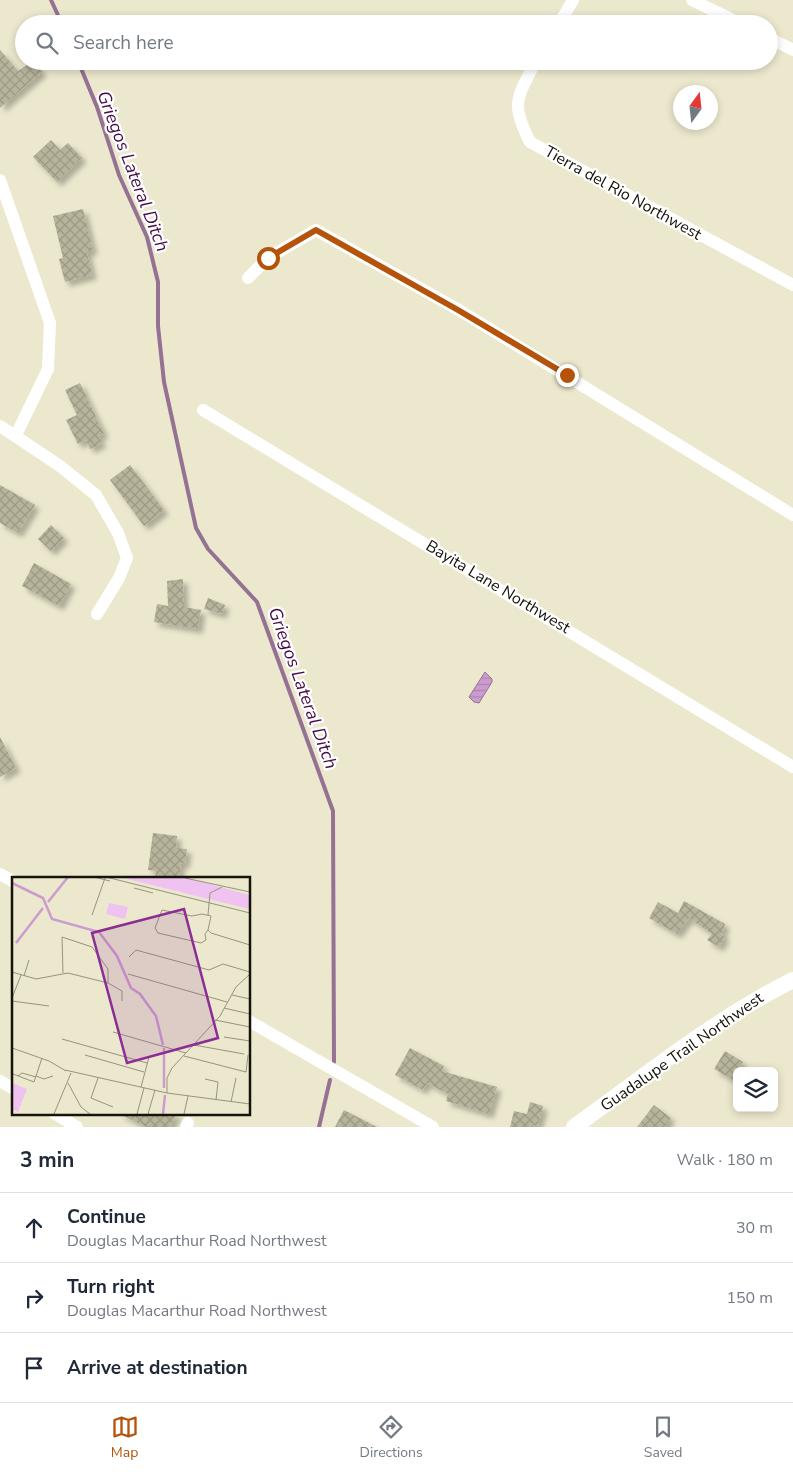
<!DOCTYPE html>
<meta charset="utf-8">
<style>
body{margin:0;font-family:"Nunito Sans",sans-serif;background:#f6f6f7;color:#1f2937}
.controls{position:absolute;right:15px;bottom:15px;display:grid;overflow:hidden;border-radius:8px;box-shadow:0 2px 8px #0003}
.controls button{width:45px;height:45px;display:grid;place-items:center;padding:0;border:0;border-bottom:1px solid #e0e1e3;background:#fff;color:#1f2937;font:25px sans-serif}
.compass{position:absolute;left:673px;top:85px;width:45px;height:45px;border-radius:50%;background:#fff;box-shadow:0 2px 8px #0003;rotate:15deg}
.stop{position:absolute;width:15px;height:15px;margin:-11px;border:4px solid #b45309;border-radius:50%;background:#fff}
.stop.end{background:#b45309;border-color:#fff;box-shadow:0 1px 5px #0008}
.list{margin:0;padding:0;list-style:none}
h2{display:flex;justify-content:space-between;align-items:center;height:65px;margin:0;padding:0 20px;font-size:21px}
h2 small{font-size:16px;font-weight:400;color:#747a83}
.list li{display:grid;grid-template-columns:32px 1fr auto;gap:15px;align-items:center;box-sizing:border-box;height:70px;padding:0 20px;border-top:1px solid #e0e1e3}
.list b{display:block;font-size:19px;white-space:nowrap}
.list p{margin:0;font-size:16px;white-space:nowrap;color:#747a83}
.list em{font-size:16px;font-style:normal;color:#747a83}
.icon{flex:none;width:28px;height:28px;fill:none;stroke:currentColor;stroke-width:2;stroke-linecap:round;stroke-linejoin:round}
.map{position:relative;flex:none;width:793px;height:1127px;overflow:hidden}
.search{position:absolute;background:#fff;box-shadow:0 2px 8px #0003;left:15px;right:15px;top:15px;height:55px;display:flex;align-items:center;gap:12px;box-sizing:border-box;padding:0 18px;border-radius:28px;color:#747a83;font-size:19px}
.sheet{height:275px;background:#fff}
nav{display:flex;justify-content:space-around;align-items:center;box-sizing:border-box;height:70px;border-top:1px solid #e0e1e3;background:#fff;font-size:14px;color:#747a83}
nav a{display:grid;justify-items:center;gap:2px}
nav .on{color:#b45309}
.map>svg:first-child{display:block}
.water{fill:url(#water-rules);stroke:#957294}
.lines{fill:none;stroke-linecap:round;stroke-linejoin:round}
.stream{stroke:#957294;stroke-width:4}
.building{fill:url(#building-cross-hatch);filter:url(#shadow)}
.minor{stroke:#fff;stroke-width:12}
.tertiary{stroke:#fff;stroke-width:16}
.route{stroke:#b45309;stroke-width:6}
.labels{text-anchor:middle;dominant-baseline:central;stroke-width:4.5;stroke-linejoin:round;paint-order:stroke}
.street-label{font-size:16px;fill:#15130a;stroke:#fff}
.water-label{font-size:18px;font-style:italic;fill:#460a4b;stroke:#fff}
.inset-river{fill:none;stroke:#cc9bcf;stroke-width:2.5}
.inset-road{fill:none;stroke:#969380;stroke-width:1}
.view{fill:#8c2c95;fill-opacity:0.15;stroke:#8c2c95;stroke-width:2.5}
.inset-edge{fill:none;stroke:#15130a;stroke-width:2.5}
</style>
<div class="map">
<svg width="793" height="1127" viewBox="0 0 793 1127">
<defs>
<pattern id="water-rules" width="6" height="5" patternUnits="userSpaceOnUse" patternTransform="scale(1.25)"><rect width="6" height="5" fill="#cc9bcf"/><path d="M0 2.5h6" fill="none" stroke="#ae85b0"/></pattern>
<pattern id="building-cross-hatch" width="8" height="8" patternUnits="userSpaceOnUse" patternTransform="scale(1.25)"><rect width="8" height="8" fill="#b7b49b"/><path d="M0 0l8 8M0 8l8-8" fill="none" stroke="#9c9a84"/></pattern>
<filter id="shadow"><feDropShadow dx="4.5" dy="4.5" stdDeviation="2.5" flood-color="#0004"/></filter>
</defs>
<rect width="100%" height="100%" fill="#ece8ce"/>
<path class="water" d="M485,672L492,679V682L479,703L474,702L469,697Z"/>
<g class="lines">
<path class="stream" d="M51,0L62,24
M78,61L97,107L119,175L147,237L158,282V326L164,382L196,528L208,549L257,602L333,811L334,1062
M319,1127L330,1080"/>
</g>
<path class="building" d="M0,50L18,71L33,61L42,72L0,108Z
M51,140L60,150L68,143L82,158L57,182L33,157Z
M83,209L93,250L87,252L92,275L65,282L59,259L63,258L53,216Z
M80,383L104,434L98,436L102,443L90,449L86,440L78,444L66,420L77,415L65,390Z
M130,465L164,510L144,526L110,480Z
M0,485L35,505L18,533L0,523Z
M51,525L64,538L51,551L38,539Z
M34,563L71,584L59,606L22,586Z
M183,579L184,607L201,610L198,629L154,622L157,604L168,606L167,581Z
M208,598L225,605L222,614L204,609Z
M0,737L16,768L0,777Z
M153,833L177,836L176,848L187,849L185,864L181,863L179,878H155L156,871L148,870Z
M684,901L725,924L722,934L725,937L719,947L707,940L712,934L689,918L677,934L649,918L658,902L678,913Z
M410,1048L444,1066L442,1071L497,1087L489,1114L446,1101L448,1094L427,1083L423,1090L395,1075Z
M725,1051L743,1062L737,1071V1082L714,1069Z
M530,1102L543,1106L538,1126L531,1124L530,1127H510L514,1111L527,1114Z
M654,1105L671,1118L664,1127H637Z
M344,1110L377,1127H335Z
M118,1113H177L170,1127H146Z"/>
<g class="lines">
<path class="minor" d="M692,0L741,24
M559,24L573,0
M769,38L793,50
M536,61C517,98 510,103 530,142L793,285
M0,180L50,323L48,369L16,435
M248,278L268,258L316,230L459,310L793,515
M203,410L793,767
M0,426L60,466L96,495L118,533L127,558L119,578L97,614
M0,874L14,882
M249,1021L433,1127
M0,1081L14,1089
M54,1113L77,1127
M186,1127L188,1123"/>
<path class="tertiary" d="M574,1127C645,1076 715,1019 793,980"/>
</g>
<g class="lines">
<path class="route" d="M268,258L316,230L458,310L567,375"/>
</g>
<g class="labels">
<g class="street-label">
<text transform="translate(623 193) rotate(29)">Tierra del Rio Northwest</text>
<text transform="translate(498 587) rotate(31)">Bayita Lane Northwest</text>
<text transform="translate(682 1052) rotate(-35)">Guadalupe Trail Northwest</text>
</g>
<g class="water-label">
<text transform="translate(133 171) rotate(69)">Griegos Lateral Ditch</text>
<text transform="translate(303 688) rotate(70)">Griegos Lateral Ditch</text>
</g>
</g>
<g transform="translate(12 877)">
<rect width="238" height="238" fill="#ece8ce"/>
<path d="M0,206L15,212L6,235L0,232Z" fill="#efc2f1"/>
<path d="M107,0H172L237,18V32ZM97,26L116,30L113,42L94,37Z" fill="#efc2f1"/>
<path class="inset-river" d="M0,6L31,21L40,42L87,55L105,79L119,111L128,117L144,139L151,168M36,25L56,0M4,66L31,31M152,211V171M151,237L153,218"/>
<path class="inset-road" d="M82,0L98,4M94,0L238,36M173,1L238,15M122,11L141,16M80,38L93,1M196,38L198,16L210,10M196,53L193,57L194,63L189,66L146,56L143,51L150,33L180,39L190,37L199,39L196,53L199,56L238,68M117,80L124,73L197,93L211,87L238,95M0,95L24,102L56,96L96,106L110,114V124M51,96L50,60L80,70L96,92V106M116,97L215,125M12,99L17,83M220,118L238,122M0,121L9,98M0,124L37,129M212,131L238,137M203,143L238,150M101,155L174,176M212,160L238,164M50,162L135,186M182,168L232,177M0,171L37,184L54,194M73,178L132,195M172,179L234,195L236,178M53,193L155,216L238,227M1,197L22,205L30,181M6,199L10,196L24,200M24,199L32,202L41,199M86,201L79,221L101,230M193,202L206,205L204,223M56,206L69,230L78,237M129,210L137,180M155,216V201L160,191L208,139L224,110L238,97M219,225L224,201M42,237L59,196M125,237L132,211M136,237L143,213M172,237L176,219"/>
<path class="view" d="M172,32L206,161L115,186L80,56Z"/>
<rect width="238" height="238" class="inset-edge"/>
</g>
</svg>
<div class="controls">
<button><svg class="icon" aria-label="layers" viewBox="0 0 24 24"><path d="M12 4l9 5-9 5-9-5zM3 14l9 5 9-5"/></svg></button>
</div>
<svg class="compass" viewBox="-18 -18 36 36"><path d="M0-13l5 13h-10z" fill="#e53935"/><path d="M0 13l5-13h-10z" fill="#747a83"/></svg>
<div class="stop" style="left:268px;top:258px"></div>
<div class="stop end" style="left:567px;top:375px"></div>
<div class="search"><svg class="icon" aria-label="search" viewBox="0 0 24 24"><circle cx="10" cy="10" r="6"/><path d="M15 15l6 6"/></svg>Search here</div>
</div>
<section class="sheet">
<h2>3 min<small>Walk · 180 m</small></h2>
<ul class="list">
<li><svg class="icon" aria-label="ahead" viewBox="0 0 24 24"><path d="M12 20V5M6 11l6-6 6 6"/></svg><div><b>Continue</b><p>Douglas Macarthur Road Northwest</p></div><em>30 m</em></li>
<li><svg class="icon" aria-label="right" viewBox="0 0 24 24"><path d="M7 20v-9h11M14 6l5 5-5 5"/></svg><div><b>Turn right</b><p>Douglas Macarthur Road Northwest</p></div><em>150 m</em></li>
<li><svg class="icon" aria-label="arrive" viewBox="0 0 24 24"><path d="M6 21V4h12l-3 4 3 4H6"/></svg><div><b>Arrive at destination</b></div></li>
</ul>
</section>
<nav>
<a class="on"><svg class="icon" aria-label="map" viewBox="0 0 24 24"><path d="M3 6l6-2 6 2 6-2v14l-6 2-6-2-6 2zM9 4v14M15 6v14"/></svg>Map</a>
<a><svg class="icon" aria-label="directions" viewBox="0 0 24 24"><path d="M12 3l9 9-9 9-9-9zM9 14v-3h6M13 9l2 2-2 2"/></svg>Directions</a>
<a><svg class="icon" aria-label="saved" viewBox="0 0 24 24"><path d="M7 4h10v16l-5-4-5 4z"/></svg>Saved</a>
</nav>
